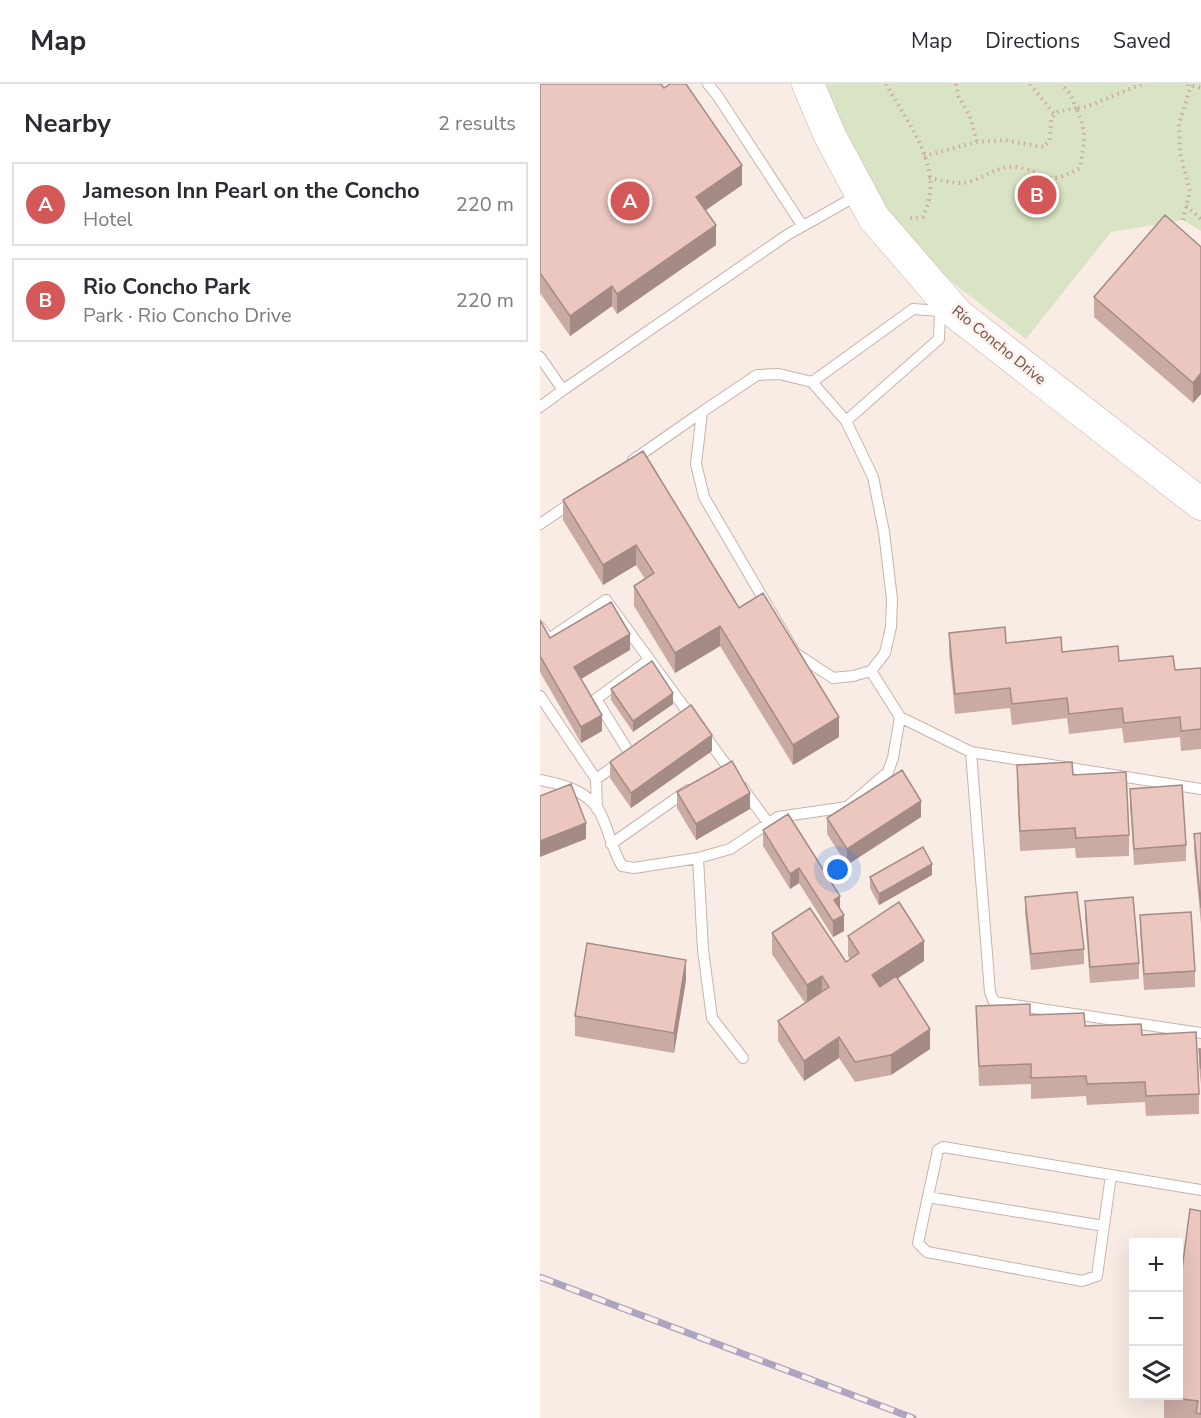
<!DOCTYPE html>
<meta charset="utf-8">
<style>
body{margin:0;font-family:"Nunito Sans",sans-serif;background:#f2f2f3;color:#2b2b33}
.controls{position:absolute;right:18px;bottom:18px;display:grid;overflow:hidden;border-radius:0px;box-shadow:0 6px 24px #0002}
.controls button{width:54px;height:54px;display:grid;place-items:center;padding:0;border:0;border-bottom:2px solid #e1e1e2;background:#fff;color:#2b2b33;font:30px sans-serif}
.you{position:absolute;left:298px;top:786px;width:21px;height:21px;margin:-15px;border:4px solid #fff;border-radius:50%;background:#1a73e8;box-shadow:0 0 0 9px #1a73e833}
.badge{display:grid;place-items:center;width:39px;height:39px;border-radius:50%;background:#d45858;color:#fff;font-size:20px;font-weight:700}
.pin{position:absolute;translate:-50% -50%;border:3px solid #fff;box-shadow:0 2px 6px #0006}
.list{margin:0;padding:0;list-style:none}
h2{display:flex;justify-content:space-between;align-items:center;height:78px;margin:0;padding:0 24px;font-size:26px}
h2 small{font-size:20px;font-weight:400;color:#7c7c81}
.list li{display:grid;grid-template-columns:39px 1fr auto;gap:18px;align-items:center;box-sizing:border-box;height:84px;margin:0 12px 12px;padding:0 12px;border:2px solid #e1e1e2;border-radius:0px}
.list b{display:block;font-size:22px;white-space:nowrap}
.list p{margin:0;font-size:20px;white-space:nowrap;color:#7c7c81}
.list em{font-size:20px;font-style:normal;color:#7c7c81}
.icon{flex:none;width:33px;height:33px;fill:none;stroke:currentColor;stroke-width:2;stroke-linecap:round;stroke-linejoin:round}
.map{position:relative;flex:none;width:661px;height:1334px;overflow:hidden}
header{display:flex;align-items:center;gap:36px;box-sizing:border-box;height:84px;padding:0 30px;background:#fff;border-bottom:2px solid #e1e1e2}
header strong{font-size:28px}
nav{display:flex;gap:33px;margin-inline-start:auto;font-size:21px}
main{display:flex}
aside{flex:1;background:#fff}
.map>svg:first-child{display:block}
.green{fill:#d9e4c4}
.lines{fill:none;stroke-linecap:round;stroke-linejoin:round}
.lane-casing{stroke:#c8b3ac;stroke-width:12}
.secondary-casing{stroke:#cdb3ad;stroke-width:33}
.path{stroke:#cfaaa3;stroke-width:4;stroke-dasharray:1.5 4.5;stroke-linecap:butt}
.lane{stroke:#fff;stroke-width:10}
.secondary{stroke:#fff;stroke-width:32}
.rail-casing{stroke:#ada4c0;stroke-width:7}
.rail{stroke:#fcf1e9;stroke-width:4.5;stroke-dasharray:14;stroke-linecap:butt}
.wall{fill:#caaba4}
.shaded-wall{fill:#a48b86}
.building{fill:#ebc7bf;stroke:#a48b86;stroke-width:1.5}
.labels{text-anchor:middle;dominant-baseline:central;stroke-width:4.5;stroke-linejoin:round;paint-order:stroke}
.street-label{font-size:15px;fill:#6e514d;stroke:#fcf1e9}
</style>
<header>
<strong>Map</strong>
<nav><a>Map</a><a>Directions</a><a>Saved</a></nav>
</header>
<main>
<aside>
<h2>Nearby<small>2 results</small></h2>
<ul class="list">
<li><span class="badge">A</span><div><b>Jameson Inn Pearl on the Concho</b><p>Hotel</p></div><em>220 m</em></li>
<li><span class="badge">B</span><div><b>Rio Concho Park</b><p>Park · Rio Concho Drive</p></div><em>220 m</em></li>
</ul>
</aside>
<div class="map">
<svg width="661" height="1334" viewBox="0 0 661 1334">
<rect width="100%" height="100%" fill="#f9ece4"/>
<path class="green" d="M273,0H661V147L643,136L571,148L486,255L417,202L382,171L354,138Z"/>
<g class="lines">
<g class="lane-casing">
<path id="lane" d="M168,0L177,11L262,141
M0,273L23,306L247,151L318,111
M239,290L272,298L306,337L333,393L344,448L352,515L351,543L345,569L331,587L313,592L293,594L255,569L164,413L156,380L162,328L217,291Z
M272,298L373,225L400,227L404,224
M0,323L23,306
M306,337L399,255L400,227
M93,376L162,328
M0,440L34,417
M0,543L9,555L66,516L152,634
M331,587L360,633L431,668L661,705
M0,612L56,695L57,725
M165,652L193,690
M431,668L450,908L454,918L661,949
M90,670L56,615L109,576
M56,695L80,678
M0,696C21,700 45,706 58,725C68,741 71,764 82,782L94,784L158,774L190,765L238,733L307,723L348,688L353,674L360,633
M202,703L229,740
M71,760L148,706
M158,774L163,866L172,934L203,974
M571,1091L557,1192L542,1197L387,1168L378,1159L398,1066L403,1063L661,1106
M388,1113L564,1142"/>
</g>
<g class="secondary-casing">
<path id="secondary" d="M268,0L290,52L334,134L417,230L661,420"/>
</g>
<path class="path" d="M346,0C364,33 398,75 389,115C388,121 385,127 383,133L369,134
M416,0L419,13L430,32L437,58
M490,0L515,31
M647,0L661,4
M384,72L437,58L464,56L504,63L510,56L511,34L518,28L536,24L531,11L522,0
M389,94C400,96 411,99 422,99C441,98 455,81 475,83C509,86 501,106 540,84C544,56 548,51 536,24L546,23L602,0
M646,122L661,135
M643,136L650,107L640,69L639,40L651,1"/>
<use href="#lane" class="lane"/>
<use href="#secondary" class="secondary"/>
<g class="rail-casing">
<path id="rail" d="M0,1193L373,1334"/>
</g>
<use href="#rail" class="rail"/>
</g>
<path class="wall" d="M0,0L202,101L166,126L176,161L77,230L72,222L30,252L0,209Z
M661,163V310L653,319L554,233V213Z
M23,416L199,524L299,653L253,681L180,562L135,589L94,522V502L105,495L96,481L63,501L23,436Z
M0,536L10,554L90,566L41,595L62,647L41,659L0,588Z
M409,549L635,586L661,584V665L641,667L640,653L584,659L582,644L529,650L527,634L472,641L470,624L415,630L409,569Z
M71,605L133,620L93,648L71,616Z
M172,667L91,724L70,694V678Z
M477,681L533,691L589,751V772L536,774L535,764L480,767L477,701Z
M590,705L646,761V777L594,781L590,721Z
M137,708L210,725L156,756L137,724Z
M381,733L307,781L287,750V734Z
M223,746L300,825L304,847L293,853L259,799L250,805L223,762Z
M661,749V840L654,766V750Z
M392,791L339,821L330,804V793Z
M485,813L544,865V880L491,886L485,829Z
M545,817L599,879V895L550,899L545,833Z
M600,831L655,887V903L604,906L600,847Z
M232,849L306,878L310,875L308,872V852L384,877L357,895L390,965L351,991L315,998L299,974L264,997L238,957V937L265,919L232,870Z
M146,896L134,969L35,952V932Z
M436,922L490,931L545,942L602,951L659,1010V1030L606,1032L605,1018L547,1021L546,1012L491,1015V1000L439,1002Z
M659,965H661V1001L659,981Z
M661,1127V1334H624V1311Z"/>
<path class="shaded-wall" d="M202,81V101L156,133V113Z
M176,141V161L77,230V210Z
M72,202V222L30,252V232Z
M661,289V310L653,319V299Z
M96,461V481L63,501V481Z
M180,542V562L135,589V569Z
M90,550V566L34,599V583Z
M133,609V620L93,648V637Z
M62,631V647L41,659V643Z
M299,633V653L253,681V661Z
M172,651V667L91,724V709Z
M210,709V725L156,756V740Z
M381,717V733L307,781V765Z
M46,739V755L0,773V757Z
M392,780V791L339,821V810Z
M259,784V799L250,805V790Z
M300,812V828L294,816Z
M304,831V847L293,853V837Z
M384,857V877L332,911V891Z
M146,876V896L134,969V949Z
M282,892V912L267,922V901Z
M390,945V965L351,991V971Z
M299,953V974L264,997V977Z"/>
<path class="building" d="M0,0H121L124,4L130,0H146L202,81L156,113L176,141L77,210L72,202L30,232L0,189Z
M625,131L661,163V289L653,299L554,213Z
M103,367L199,524L223,509L299,633L253,661L180,542L135,569L94,502L114,489L96,461L63,481L23,416Z
M71,518L90,550L34,583L62,631L41,643L0,572V536L10,554Z
M465,543L466,559L521,553L522,568L578,562L579,577L633,572L635,586L661,584V645L641,647L640,633L584,639L582,624L529,630L527,614L472,620L470,604L415,610L409,549Z
M112,577L133,609L93,637L71,605Z
M151,621L172,651L91,709L70,678Z
M192,677L210,709L156,740L137,708Z
M532,678L533,691L586,688L589,751L536,754L535,744L480,747L477,681Z
M362,686L381,717L307,765L287,734Z
M31,700L46,739L0,757V712Z
M642,701L646,761L594,765L590,705Z
M248,730L300,812L294,816L304,831L293,837L259,784L250,790L223,746Z
M661,749V824L654,750Z
M383,763L392,780L339,810L330,793Z
M537,808L544,865L491,870L485,813Z
M593,813L599,879L550,883L545,817Z
M359,818L384,857L332,891L340,903L356,892L390,945L351,971L315,978L299,953L264,977L238,937L289,903L282,892L267,901L232,849L270,824L306,878L319,869L308,852Z
M651,828L655,887L604,890L600,831Z
M47,859L146,876L134,949L35,932Z
M490,920V931L544,929L545,942L601,940L602,951L656,948L659,1010L606,1012L605,998L547,1000L546,992L491,994V980L439,982L436,922Z
M659,965H661V985Z
M650,1125L661,1127V1330L656,1329L658,1317L624,1313V1311H639V1208Z"/>
<g class="labels">
<g class="street-label">
<text transform="translate(459 261) rotate(39)">Rio Concho Drive</text>
</g>
</g>
</svg>
<div class="controls">
<button>+</button>
<button>−</button>
<button><svg class="icon" aria-label="layers" viewBox="0 0 24 24"><path d="M12 4l9 5-9 5-9-5zM3 14l9 5 9-5"/></svg></button>
</div>
<div class="you"></div>
<div class="pin badge" style="left:90px;top:117px">A</div>
<div class="pin badge" style="left:497px;top:111px">B</div>
</div>
</main>
